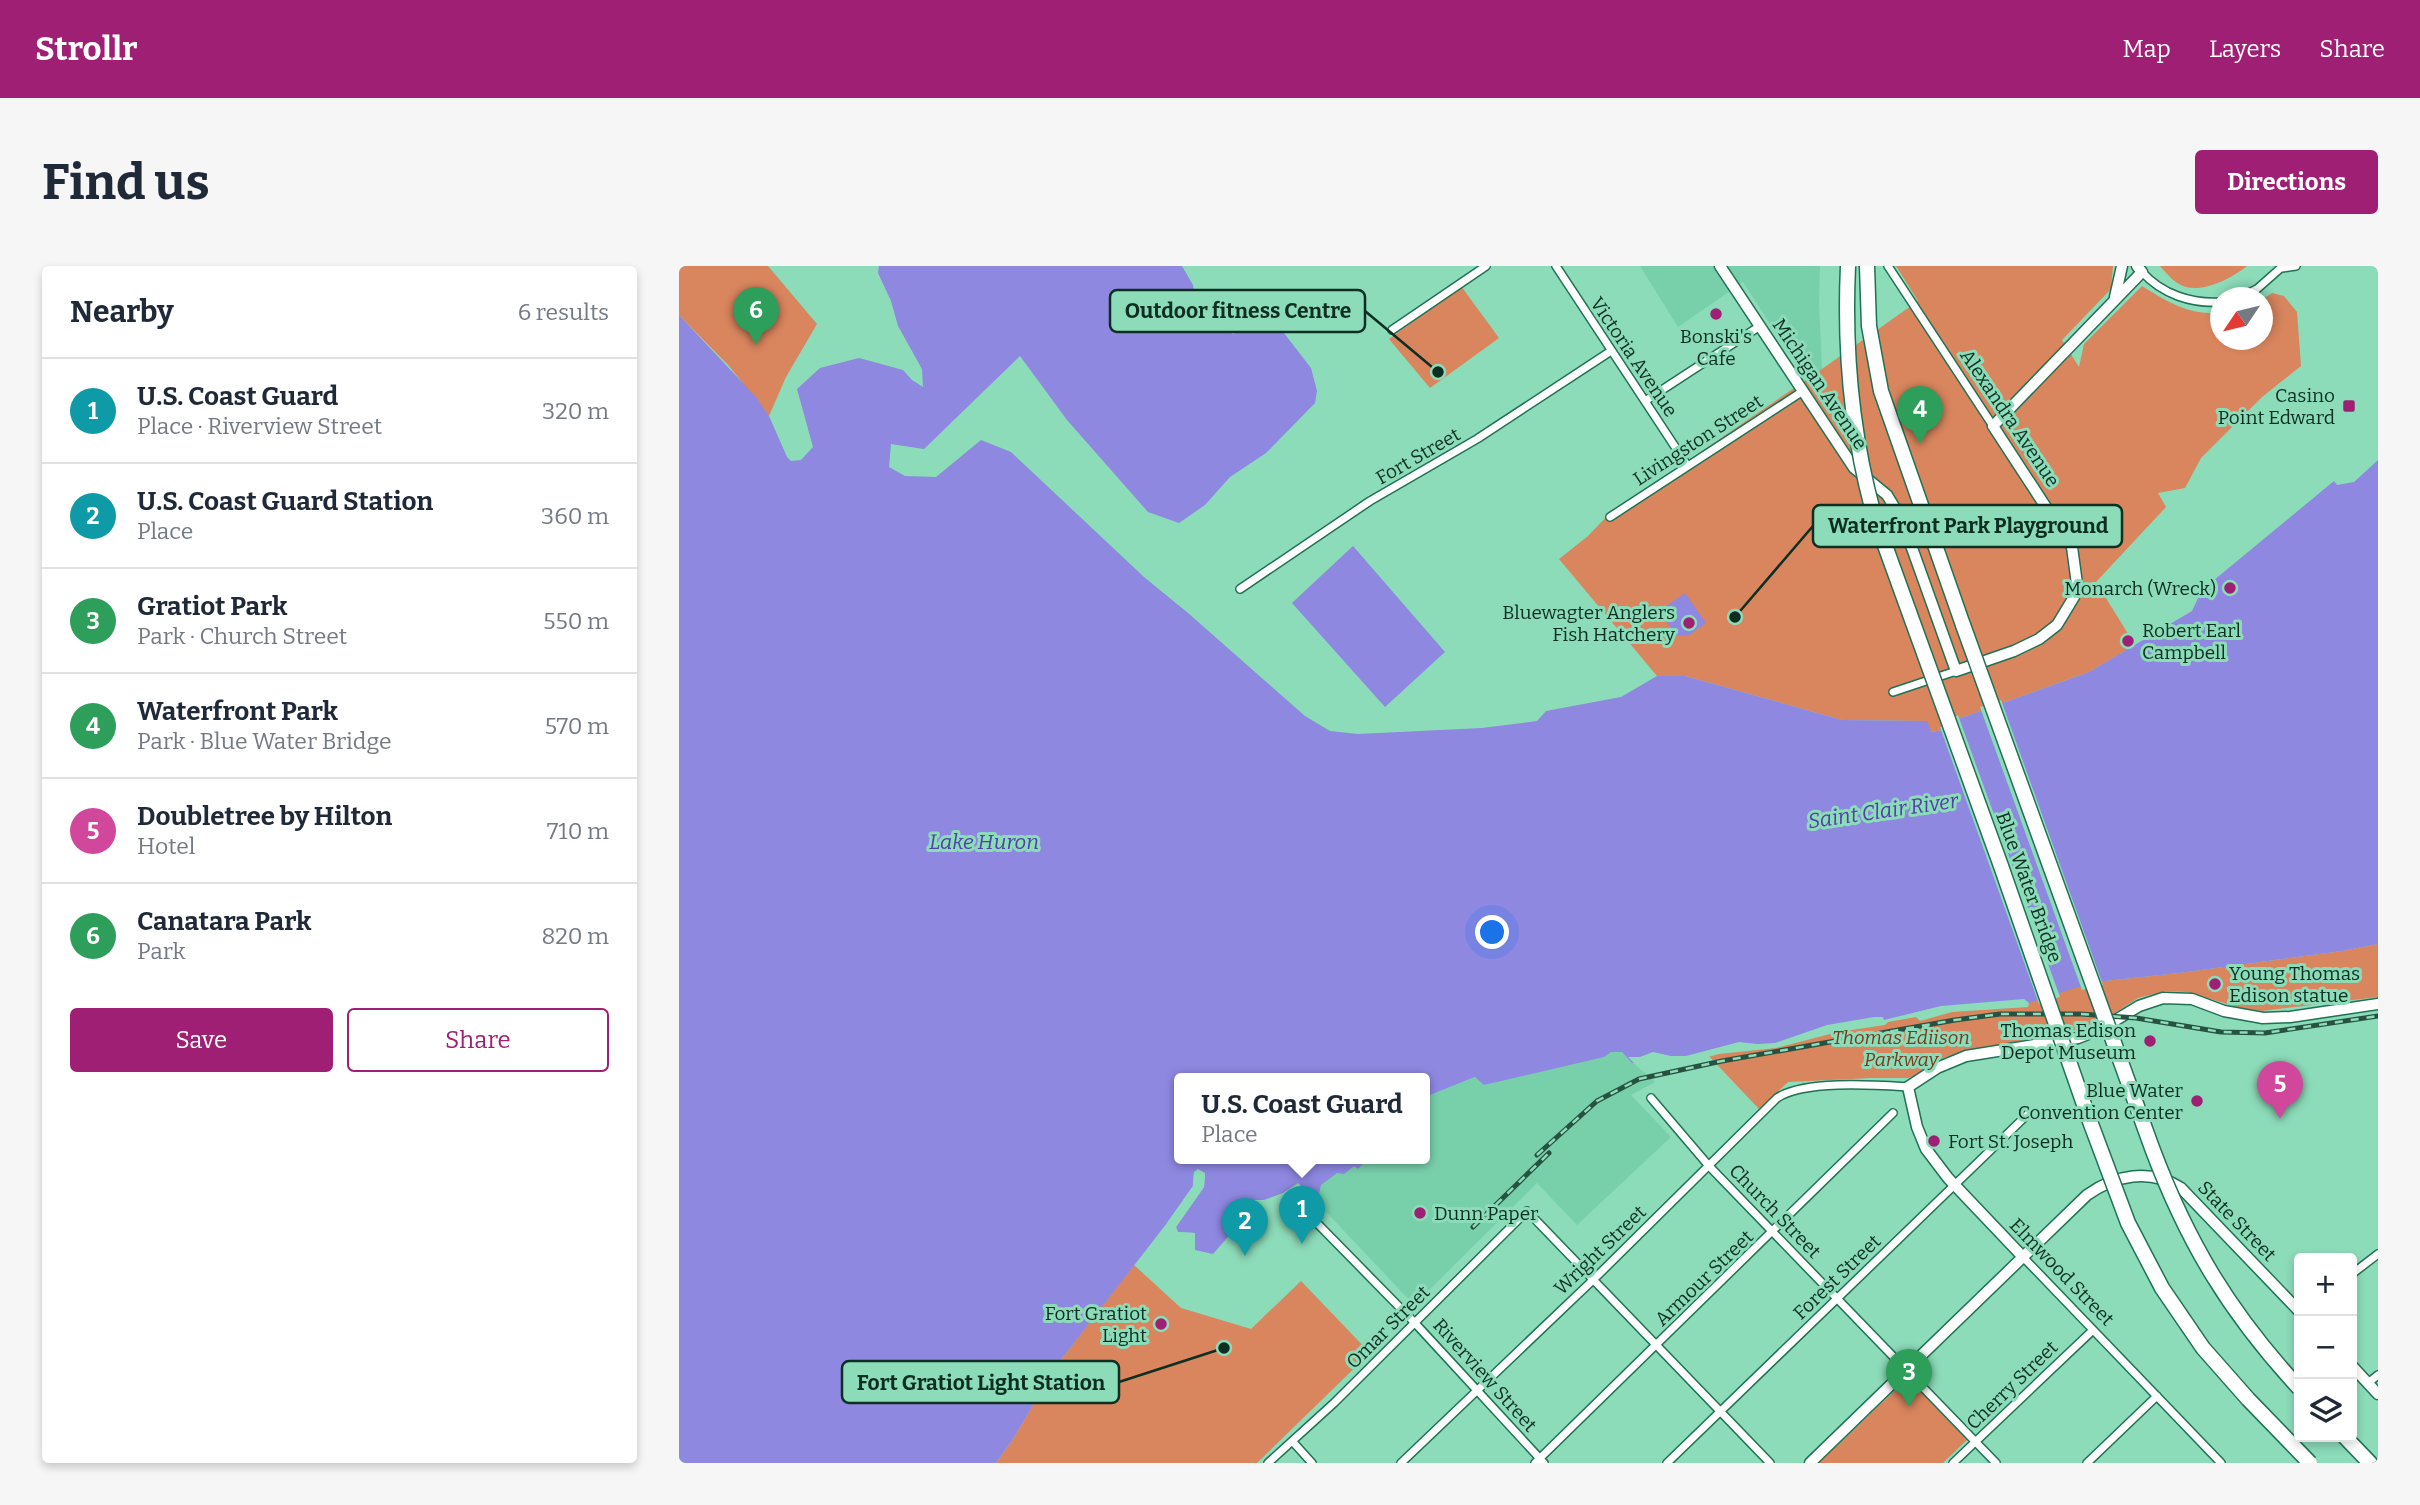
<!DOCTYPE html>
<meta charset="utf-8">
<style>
body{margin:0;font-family:Bitter,serif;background:#f6f6f7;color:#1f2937}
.controls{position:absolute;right:21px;bottom:21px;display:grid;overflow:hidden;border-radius:7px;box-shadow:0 4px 10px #0003}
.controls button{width:63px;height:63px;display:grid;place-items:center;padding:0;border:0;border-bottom:2px solid #e0e1e3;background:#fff;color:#1f2937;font:35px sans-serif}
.compass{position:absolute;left:1531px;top:21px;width:63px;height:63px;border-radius:50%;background:#fff;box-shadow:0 4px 10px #0003;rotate:235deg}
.you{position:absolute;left:814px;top:667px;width:24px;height:24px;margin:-18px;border:5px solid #fff;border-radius:50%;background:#1a73e8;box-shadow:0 0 0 10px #1a73e833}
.badge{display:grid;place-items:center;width:46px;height:46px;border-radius:50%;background:#9e1f74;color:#fff;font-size:23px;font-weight:700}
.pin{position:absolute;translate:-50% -58px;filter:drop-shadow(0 2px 4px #0008)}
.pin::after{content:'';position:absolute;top:37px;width:24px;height:21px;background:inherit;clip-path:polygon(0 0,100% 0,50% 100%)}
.popup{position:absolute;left:495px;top:807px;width:256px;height:91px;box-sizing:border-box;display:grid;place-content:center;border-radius:7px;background:#fff;filter:drop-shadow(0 2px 5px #0005);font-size:23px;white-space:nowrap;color:#747a83}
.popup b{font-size:26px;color:#1f2937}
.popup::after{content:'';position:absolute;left:50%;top:100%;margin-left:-14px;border:14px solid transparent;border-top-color:#fff}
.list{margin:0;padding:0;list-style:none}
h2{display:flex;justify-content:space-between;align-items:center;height:91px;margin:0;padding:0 28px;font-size:30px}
h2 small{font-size:23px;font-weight:400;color:#747a83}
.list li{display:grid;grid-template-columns:46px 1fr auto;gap:21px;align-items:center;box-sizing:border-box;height:105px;padding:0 28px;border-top:2px solid #e0e1e3}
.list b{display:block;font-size:26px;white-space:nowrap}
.list p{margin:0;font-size:23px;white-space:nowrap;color:#747a83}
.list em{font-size:23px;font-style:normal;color:#747a83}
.actions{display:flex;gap:14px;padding:21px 28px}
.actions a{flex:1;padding:16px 0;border:2px solid #9e1f74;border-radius:7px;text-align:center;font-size:24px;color:#9e1f74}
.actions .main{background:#9e1f74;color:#fff}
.icon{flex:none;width:38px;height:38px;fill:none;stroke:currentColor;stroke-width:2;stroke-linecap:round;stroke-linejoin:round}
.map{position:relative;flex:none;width:1699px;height:1197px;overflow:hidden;border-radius:7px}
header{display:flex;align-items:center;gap:42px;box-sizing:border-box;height:98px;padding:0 35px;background:#9e1f74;color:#fff}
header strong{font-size:33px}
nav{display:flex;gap:38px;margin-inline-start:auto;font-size:24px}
.intro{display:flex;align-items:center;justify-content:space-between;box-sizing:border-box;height:168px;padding:0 42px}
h1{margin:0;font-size:49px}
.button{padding:18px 32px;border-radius:7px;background:#9e1f74;color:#fff;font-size:24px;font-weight:700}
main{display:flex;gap:42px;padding:0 42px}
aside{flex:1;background:#fff;border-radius:7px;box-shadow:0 4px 10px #0003}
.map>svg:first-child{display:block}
.built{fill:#78d0ab}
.green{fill:#d9855e}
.water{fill:#8e88e1}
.pier{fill:#8cdbb9}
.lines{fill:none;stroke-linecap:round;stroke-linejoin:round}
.street-casing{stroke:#1f7255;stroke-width:10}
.secondary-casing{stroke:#1f7255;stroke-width:13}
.highway-casing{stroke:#1f7255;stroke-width:17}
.street{stroke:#fff;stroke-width:7}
.secondary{stroke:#fff;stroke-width:10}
.highway{stroke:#fff;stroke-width:14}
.rail-casing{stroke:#275241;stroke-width:5}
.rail{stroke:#8cdbb9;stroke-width:2.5;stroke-dasharray:8;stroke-linecap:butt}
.highway-bridge-casing{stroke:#1f7255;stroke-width:17;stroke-linecap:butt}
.highway-bridge{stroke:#fff;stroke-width:14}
.poi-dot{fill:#9e1f74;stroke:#8cdbb9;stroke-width:2.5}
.labels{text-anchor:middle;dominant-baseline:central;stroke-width:6;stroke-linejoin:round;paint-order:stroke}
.poi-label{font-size:19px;fill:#0d2f22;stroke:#8cdbb9;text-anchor:end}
.street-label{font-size:19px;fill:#0d2f22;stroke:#8cdbb9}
.park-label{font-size:19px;font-style:italic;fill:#783b1c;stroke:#8cdbb9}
.water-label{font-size:21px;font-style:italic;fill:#5140a8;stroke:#8cdbb9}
.leader{fill:none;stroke:#0d2f22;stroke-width:2.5}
.callout-dot{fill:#0d2f22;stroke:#8cdbb9;stroke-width:2.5}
.callout{fill:#8cdbb9;stroke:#0d2f22;stroke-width:2.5}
.callout-label{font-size:21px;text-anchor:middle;font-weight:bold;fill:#0d2f22}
</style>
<header>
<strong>Strollr</strong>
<nav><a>Map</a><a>Layers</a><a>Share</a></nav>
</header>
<div class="intro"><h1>Find us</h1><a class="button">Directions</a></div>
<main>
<aside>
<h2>Nearby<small>6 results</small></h2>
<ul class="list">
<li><span class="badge" style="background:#0f9aa8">1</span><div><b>U.S. Coast Guard</b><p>Place · Riverview Street</p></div><em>320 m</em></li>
<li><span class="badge" style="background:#0f9aa8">2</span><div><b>U.S. Coast Guard Station</b><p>Place</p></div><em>360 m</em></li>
<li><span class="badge" style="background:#2e9e5b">3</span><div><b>Gratiot Park</b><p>Park · Church Street</p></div><em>550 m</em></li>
<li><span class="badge" style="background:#2e9e5b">4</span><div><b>Waterfront Park</b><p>Park · Blue Water Bridge</p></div><em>570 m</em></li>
<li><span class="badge" style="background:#d1479c">5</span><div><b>Doubletree by Hilton</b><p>Hotel</p></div><em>710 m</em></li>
<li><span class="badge" style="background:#2e9e5b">6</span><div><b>Canatara Park</b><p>Park</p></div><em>820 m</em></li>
</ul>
<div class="actions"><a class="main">Save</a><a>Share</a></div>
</aside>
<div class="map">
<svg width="1699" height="1197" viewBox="0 0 1699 1197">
<rect width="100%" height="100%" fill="#8cdbb9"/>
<path class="built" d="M961,0H1141L1140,37L1143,103L1127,114L1064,16L999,61Z
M932,786H943L976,816L952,829L992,871L898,959L858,917L735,1039L634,932L640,928L642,919L652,910L675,899L679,903L690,892H746V831L797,811L806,819Z"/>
<path class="green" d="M0,0H89L138,58L107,111L90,150L50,100L0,49Z
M1217,0H1434L1432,23L1383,74L1400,101L1405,78L1463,20C1487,35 1512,51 1541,46L1542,74H1584V33L1593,27L1605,30L1618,46L1622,100L1583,131L1522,192L1506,222L1479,227L1487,241L1417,316L1456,379L1410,406L1279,453L1282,461L1252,466L1247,455L1163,454L1006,410H978L880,293L909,270L928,250L1143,103L1239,35Z
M1481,0H1568C1553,12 1526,26 1507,21C1496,18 1488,8 1481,0Z
M782,20L820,72L751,122L710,73Z
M1699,678V731L1583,745L1562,742L1508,726L1487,725L1459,732L1422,756L1405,762L1279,787L1264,792L1240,808L1229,812H1192L1109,816L1080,843L1028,788L1159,762L1426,715L1500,707L1663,685Z
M455,999L502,1042L572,1063L622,1015L691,1087L578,1197H317L334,1173L377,1100Z
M1231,1110L1290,1172L1264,1197H1140Z"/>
<path class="water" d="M200,0H503L514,19L516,35L532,54L554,68L591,49L632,102L638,125L636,137L587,187L551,211L526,239L500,257L469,246L388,154L341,90L245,183L212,178L210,201L226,210L257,211L302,174L332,186L465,311L509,347L626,450L651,465L679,468L803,462L858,455L867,445L942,431L978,410H1006L1163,454L1248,455L1252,466L1282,461L1279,453L1410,406L1513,345L1523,324L1655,215L1658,219L1675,216L1699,194V678L1663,685L1500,707L1426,715L1396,722L1350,737L1346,736L1240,748L1100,779L1057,781L1028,788L953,797L943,786H932L925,791L805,819L796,811L746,831V812H500V892H690L679,903L675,900L665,908L658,907L642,919L640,928L625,938L611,944L604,936L561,939L554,965L534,988L516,984V967L498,966L497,961L525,921L526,907L515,906L514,920L488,957L377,1100L334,1173L317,1197H0V49L77,131L90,150L108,191L112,195L122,194L134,181L118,123L141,102L180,92L224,104L233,114L244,121L243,103L219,60L212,35L199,7Z
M674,280L766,386L706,441L613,337Z
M1006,327L1027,357L1009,370L997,369L980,345Z"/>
<path class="pier" d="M1322,434L1424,719L1403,724L1301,441Z
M1279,449L1381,731L1360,738L1261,461L1277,458L1275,452Z
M1345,733L1350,737L1349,741L1273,746L1241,755L1237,751L1209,756L1206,759L1159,766L1097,782L1040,788L996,800L988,798L962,804L949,791H961L974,786L992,790H1007L1060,776L1079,778L1096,777L1148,759L1195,751H1204L1205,754L1262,740Z
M519,903L526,907L525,921L497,961L499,966L516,967V988L512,985V968L497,970L494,961L521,920V907L519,908L517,922L489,961L488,957L514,920L515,906Z
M619,917L622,920L602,939L575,946L564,943L563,946H559L562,934H585L604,927Z"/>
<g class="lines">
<g class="street-casing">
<path id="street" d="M877,0L1008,199
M1209,0L1314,160
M1603,2L1617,0
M1463,6C1483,28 1512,38 1542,36
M1560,32L1578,23L1604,0
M713,64L807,0
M966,135L1081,60
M931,251L1124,125
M561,323L691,235L798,173L932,85
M1214,426L1277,405
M972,832L1030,900L1317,1197
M635,954L735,1056L865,1197
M1344,991L1542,1197
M1673,1008L1699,988
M1689,1117L1699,1109
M614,1176L633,1197
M589,1197L655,1137L848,945L1091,1197
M722,1197L914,1014L1098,832C1125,814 1196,819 1229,821
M856,1197L1214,847
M988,1197L1350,847
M1274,1197L1414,1064
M1408,1197L1478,1130"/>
</g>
<g class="secondary-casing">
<path id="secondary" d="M1041,0L1175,202L1208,229L1223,254L1277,405L1335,385L1360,373L1378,359L1395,331L1398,318L1393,281L1314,160L1463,6L1458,0
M1436,31L1443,0
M1344,991L1269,912L1247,883L1238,861L1229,821L1258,802L1287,790L1399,772L1422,763L1460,740L1484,732L1513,733L1545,745L1584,752L1611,751L1699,738
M1673,1100L1699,1128
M1131,1197L1408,929C1436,909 1471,902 1502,922L1620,1045"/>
</g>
<g class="highway-casing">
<path id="highway" d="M1188,0L1190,60L1202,125L1284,359
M1666,1171L1691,1197"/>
</g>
<use href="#street" class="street"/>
<use href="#secondary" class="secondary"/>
<use href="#highway" class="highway"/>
<g class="rail-casing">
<path id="rail" d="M858,889L918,835L960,813L1043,795L1276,754L1321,748H1402L1457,752L1542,766L1586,767L1699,750
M794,961L870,887"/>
</g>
<use href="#rail" class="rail"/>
<g class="highway-bridge-casing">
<path id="highway-bridge" d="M1169,0C1165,86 1172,166 1195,249L1322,600L1409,850L1449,957L1483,1022L1524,1082L1569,1133L1631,1197
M1284,359L1473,882C1509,978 1551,1047 1620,1122"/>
</g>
<use href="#highway-bridge" class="highway-bridge"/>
</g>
<g class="poi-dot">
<circle cx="1037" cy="48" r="7"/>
<rect x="1663" y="133" width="14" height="14" rx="3.5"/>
<circle cx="1551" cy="322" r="7"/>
<circle cx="1010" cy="357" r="7"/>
<circle cx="1449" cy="375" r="7"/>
<circle cx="1536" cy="718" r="7"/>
<circle cx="1471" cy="775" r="7"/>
<circle cx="1518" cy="835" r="7"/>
<circle cx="1255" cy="875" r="7"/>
<circle cx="741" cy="947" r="7"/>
<circle cx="482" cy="1058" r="7"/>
</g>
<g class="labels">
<g class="poi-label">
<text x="1037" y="70" text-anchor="middle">Bonski's<tspan x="1037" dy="22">Cafe</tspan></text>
<text x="1656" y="129">Casino<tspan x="1656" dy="22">Point Edward</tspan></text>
<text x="1537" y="322">Monarch (Wreck)</text>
<text x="996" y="346">Bluewagter Anglers<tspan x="996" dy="22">Fish Hatchery</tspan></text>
<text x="1463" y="364" text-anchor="start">Robert Earl<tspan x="1463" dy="22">Campbell</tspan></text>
<text x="1550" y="707" text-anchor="start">Young Thomas<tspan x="1550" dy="22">Edison statue</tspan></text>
<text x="1457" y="764">Thomas Edison<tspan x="1457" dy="22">Depot Museum</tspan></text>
<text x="1504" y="824">Blue Water<tspan x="1504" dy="22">Convention Center</tspan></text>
<text x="1269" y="875" text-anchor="start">Fort St. Joseph</text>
<text x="755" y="947" text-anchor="start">Dunn Paper</text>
<text x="468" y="1047">Fort Gratiot<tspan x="468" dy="22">Light</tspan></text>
</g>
<g class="street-label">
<text transform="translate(955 91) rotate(56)">Victoria Avenue</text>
<text transform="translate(1141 118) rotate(56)">Michigan Avenue</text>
<text transform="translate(1331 152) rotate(56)">Alexandra Avenue</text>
<text transform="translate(1019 174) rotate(-33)">Livingston Street</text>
<text transform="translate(739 190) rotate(-30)">Fort Street</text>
<text transform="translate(1350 621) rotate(70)">Blue Water Bridge</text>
<text transform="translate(1096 945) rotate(46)">Church Street</text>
<text transform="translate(1558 955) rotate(46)">State Street</text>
<text transform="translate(921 984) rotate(-44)">Wright Street</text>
<text transform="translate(1383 1006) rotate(46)">Elmwood Street</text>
<text transform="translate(1158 1011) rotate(-44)">Forest Street</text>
<text transform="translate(1025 1012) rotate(-44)">Armour Street</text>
<text transform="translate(709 1061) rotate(-45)">Omar Street</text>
<text transform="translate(806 1109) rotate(48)">Riverview Street</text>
<text transform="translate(1333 1119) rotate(-44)">Cherry Street</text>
</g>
<g class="park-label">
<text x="1222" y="771">Thomas Ediison<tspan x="1222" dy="22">Parkway</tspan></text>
</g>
<g class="water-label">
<text transform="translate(1204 545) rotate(-8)">Saint Clair River</text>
<text x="305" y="576">Lake Huron</text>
</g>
</g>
<path class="leader" d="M759 106L686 45M1056 351L1134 260M545 1082L440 1116"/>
<g class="callout-dot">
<circle cx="759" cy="106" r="7"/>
<circle cx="1056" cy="351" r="7"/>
<circle cx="545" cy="1082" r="7"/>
</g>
<g class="callout">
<rect x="431" y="24" width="255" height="42" rx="7"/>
<rect x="1134" y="239" width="309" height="42" rx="7"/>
<rect x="163" y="1095" width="277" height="42" rx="7"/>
</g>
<g class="callout-label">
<text x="559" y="52">Outdoor fitness Centre</text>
<text x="1289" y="267">Waterfront Park Playground</text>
<text x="302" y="1124">Fort Gratiot Light Station</text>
</g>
</svg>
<div class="controls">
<button>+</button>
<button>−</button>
<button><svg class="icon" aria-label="layers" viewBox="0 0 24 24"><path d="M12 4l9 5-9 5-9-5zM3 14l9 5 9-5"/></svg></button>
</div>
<svg class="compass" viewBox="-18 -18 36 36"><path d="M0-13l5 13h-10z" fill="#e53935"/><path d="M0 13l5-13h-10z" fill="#747a83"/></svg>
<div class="you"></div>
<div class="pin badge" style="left:623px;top:978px;background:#0f9aa8">1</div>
<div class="popup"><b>U.S. Coast Guard</b>Place</div>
<div class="pin badge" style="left:566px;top:990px;background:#0f9aa8">2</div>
<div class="pin badge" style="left:1230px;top:1141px;background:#2e9e5b">3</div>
<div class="pin badge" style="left:1241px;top:178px;background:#2e9e5b">4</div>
<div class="pin badge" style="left:1601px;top:853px;background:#d1479c">5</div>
<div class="pin badge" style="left:77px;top:79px;background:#2e9e5b">6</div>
</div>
</main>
